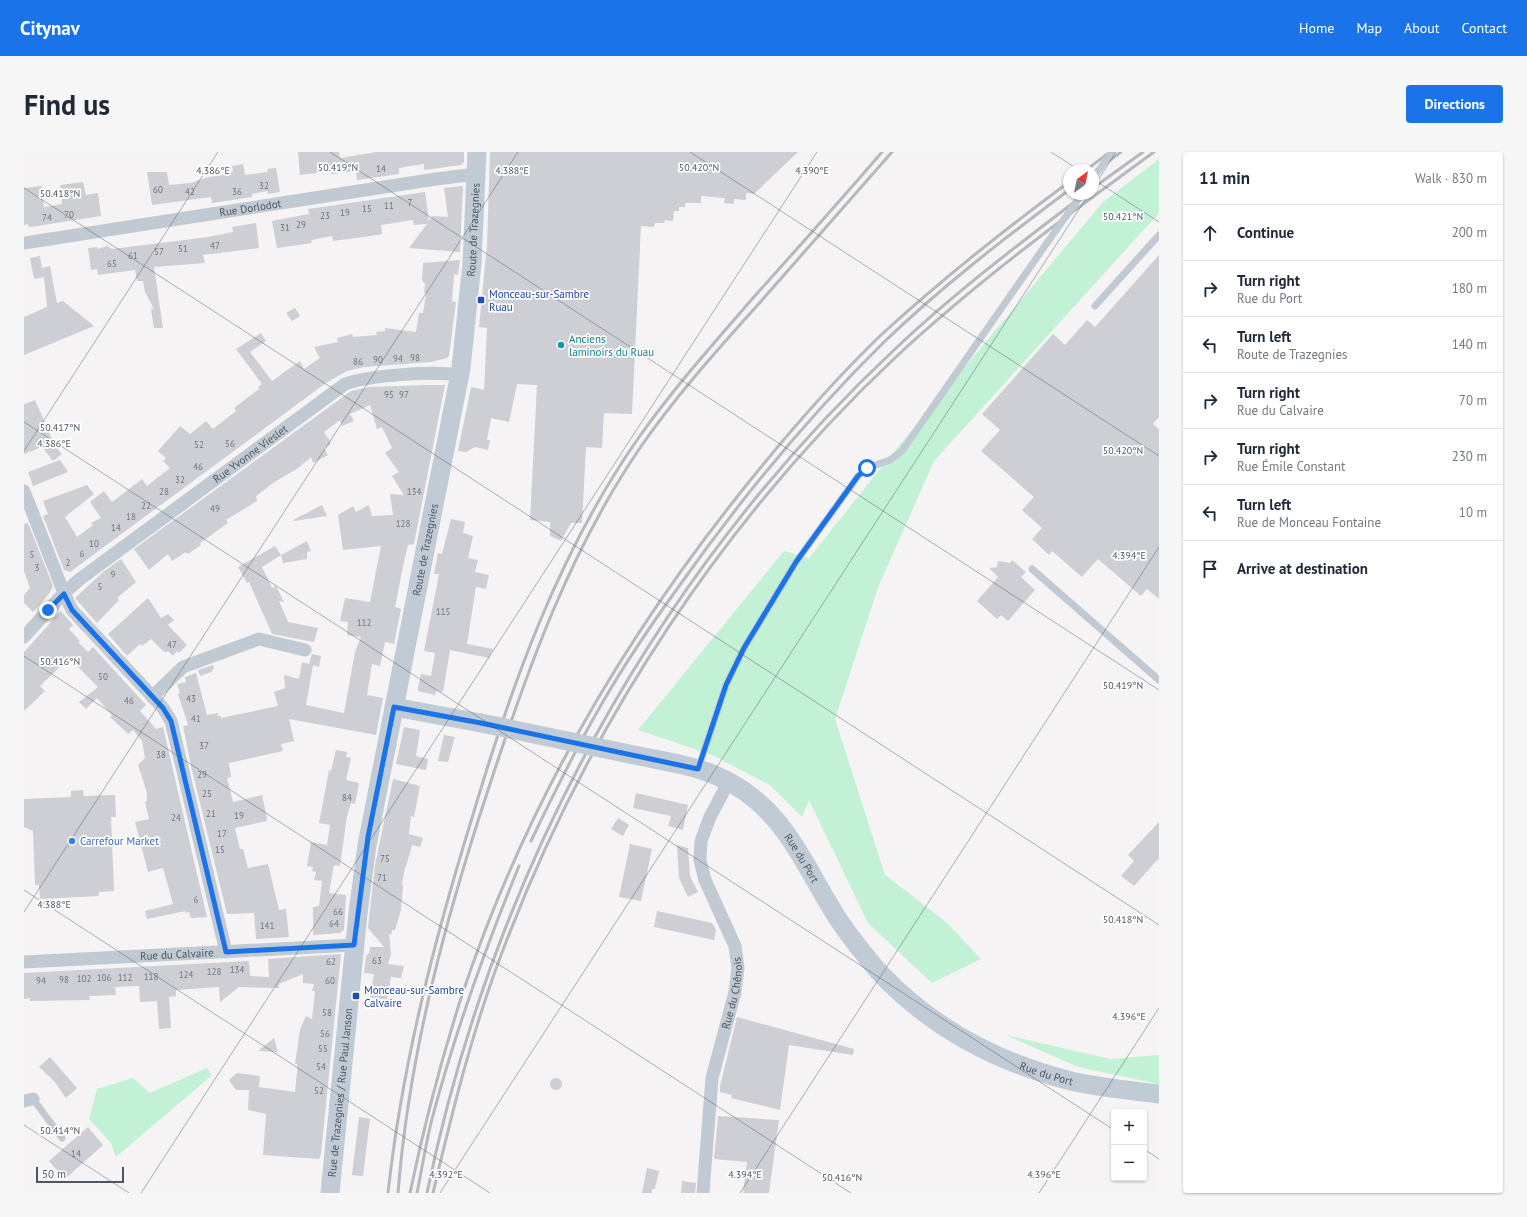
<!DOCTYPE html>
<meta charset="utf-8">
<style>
body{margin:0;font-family:"PT Sans",sans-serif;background:#f6f6f7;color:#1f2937}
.controls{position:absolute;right:12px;bottom:12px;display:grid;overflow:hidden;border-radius:4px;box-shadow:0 1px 3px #0004}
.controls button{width:36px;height:36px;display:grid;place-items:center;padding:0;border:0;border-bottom:1px solid #e0e1e3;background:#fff;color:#1f2937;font:20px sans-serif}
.compass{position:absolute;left:1039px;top:12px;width:36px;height:36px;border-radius:50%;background:#fff;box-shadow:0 1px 3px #0004;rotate:33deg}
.scale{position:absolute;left:12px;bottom:10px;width:88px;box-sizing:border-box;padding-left:4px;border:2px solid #4a5661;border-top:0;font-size:11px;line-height:14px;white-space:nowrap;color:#4a5661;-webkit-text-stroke:3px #fff;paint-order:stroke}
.stop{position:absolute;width:12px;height:12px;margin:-9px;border:3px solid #1a73e8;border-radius:50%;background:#fff}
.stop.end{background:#1a73e8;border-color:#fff;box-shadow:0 1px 4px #0008}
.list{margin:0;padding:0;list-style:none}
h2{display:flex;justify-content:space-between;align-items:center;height:52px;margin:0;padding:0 16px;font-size:17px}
h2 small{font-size:13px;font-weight:400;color:#747a83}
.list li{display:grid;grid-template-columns:26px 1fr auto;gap:12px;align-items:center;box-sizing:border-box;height:56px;padding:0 16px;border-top:1px solid #e0e1e3}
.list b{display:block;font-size:15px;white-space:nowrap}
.list p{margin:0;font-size:13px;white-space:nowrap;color:#747a83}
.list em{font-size:13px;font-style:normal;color:#747a83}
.icon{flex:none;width:22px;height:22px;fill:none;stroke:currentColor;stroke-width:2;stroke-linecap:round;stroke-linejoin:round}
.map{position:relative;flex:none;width:1135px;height:1041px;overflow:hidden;border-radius:4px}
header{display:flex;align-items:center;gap:24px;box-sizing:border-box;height:56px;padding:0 20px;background:#1a73e8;color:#fff}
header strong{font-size:19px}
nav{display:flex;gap:22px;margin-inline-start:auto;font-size:14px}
.intro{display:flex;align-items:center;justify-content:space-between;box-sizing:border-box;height:96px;padding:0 24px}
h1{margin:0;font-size:28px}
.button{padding:10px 18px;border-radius:4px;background:#1a73e8;color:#fff;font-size:14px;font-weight:700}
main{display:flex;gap:24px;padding:0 24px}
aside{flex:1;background:#fff;border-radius:4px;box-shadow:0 1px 3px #0004}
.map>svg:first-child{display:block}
.green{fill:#c3f1d5}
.building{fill:#cdcfd5}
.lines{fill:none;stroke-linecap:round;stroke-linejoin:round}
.lane{stroke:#c1cad2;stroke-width:7}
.street{stroke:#c1cad2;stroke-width:13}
.secondary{stroke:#c1cbd6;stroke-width:19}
.rail{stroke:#b5b8bd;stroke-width:3}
.lane-bridge{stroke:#c1cad2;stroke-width:7}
.secondary-bridge{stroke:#c1cbd6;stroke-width:19}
.route{stroke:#1a73e8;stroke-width:5}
.ticks{fill:none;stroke:#4a5661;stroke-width:1;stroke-opacity:0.45}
.transit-dot{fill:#1a4fb4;stroke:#fff;stroke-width:1.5}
.culture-dot{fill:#0f9aa8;stroke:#fff;stroke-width:1.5}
.shop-dot{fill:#3f7fe0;stroke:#fff;stroke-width:1.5}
.labels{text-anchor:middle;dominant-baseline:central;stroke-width:3.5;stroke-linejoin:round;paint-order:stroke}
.number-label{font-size:9px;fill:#6b747e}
.street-label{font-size:11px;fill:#4a5661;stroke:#fff}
.transit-label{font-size:11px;fill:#164399;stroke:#fff;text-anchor:start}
.culture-label{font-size:11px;fill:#0d838f;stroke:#fff;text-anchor:start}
.shop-label{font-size:11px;fill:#366cbe;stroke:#fff;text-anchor:start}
.ticks-label{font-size:10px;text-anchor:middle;fill:#4a5661;stroke:#fff;stroke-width:3.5;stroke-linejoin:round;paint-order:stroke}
</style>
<header>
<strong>Citynav</strong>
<nav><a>Home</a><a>Map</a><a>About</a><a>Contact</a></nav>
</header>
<div class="intro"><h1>Find us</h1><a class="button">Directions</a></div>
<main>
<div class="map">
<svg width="1135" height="1041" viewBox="0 0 1135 1041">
<rect width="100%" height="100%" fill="#f5f3f3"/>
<path class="green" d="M1135,7V61L910,309L855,433L811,567L861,723L922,770L957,807L908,831L844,771L785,648L778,665L746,633L688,603L614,578L760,399L785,406L864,307L1079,50Z
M982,883L1086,907L1135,903V932L1054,915Z
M183,916L187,921L186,925L92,1005L87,991L65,967L73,937L109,926L126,941Z"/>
<path class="building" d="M274,0H315L316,6L353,0H440V10L437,13L400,18V12L386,14L375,16V22L333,28L332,19L307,22V19L276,23Z
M466,0H774L730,42L722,41V48L710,47V52L700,51L701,46L677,44V51H661V55H655V59H650L649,69L641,68L640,71H631L630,75L617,74L608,262L580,261L578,296L562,295L558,371H547L537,389L526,384V370L506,368L513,233L493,232L485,270L467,266L463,288H466L464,298L451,295L442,300L434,299L447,235L460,238L463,176L455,175L463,93Z
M219,12L221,23L244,20L243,17L252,16L256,40L244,42L243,39L228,42V45L188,51L187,45L128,53L123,20H143L145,33L166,31L185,25L206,22L205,19L209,20L208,14Z
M59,30L62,43L74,41L77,64L7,75L4,74V72L0,73V36L18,34L20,55L38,52L36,33Z
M439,34L436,100L385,96L403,72L390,73L389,68L357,73L358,82L347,84L309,89L308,84L287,88L288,91L253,96L248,69L285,62L284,57L401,40L405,69L408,64L424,65L420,36Z
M232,71L235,96L179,103L181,111L130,115L139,176H130L127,157H130L121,140L119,129H113L111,118L74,123L73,117L67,118L64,96L73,95L74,97L83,94L88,97L184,85L209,80L208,75Z
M1135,103V265L1129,272L1135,277V447L1123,437L1117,444L1074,407L1058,425L1028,399L1025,403L1008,387L1018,376L998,358L1010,345L957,299L976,278L958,262L1029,182L1041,193L1063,168L1071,175Z
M16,104L18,116L26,114L33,151L39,149L70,174L0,203V165L23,155L20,125L10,127L6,106Z
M436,108L434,123L430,122L428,149L432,150L425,204L423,206L407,210L340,215L323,219L302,231L46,420L40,418L19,364L24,362L19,349L63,333L70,342L41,365L53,385L69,373L67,371L77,366L66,350L80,339L88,350L118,327L123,334L146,316L139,309L142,306L134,299L156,274L166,282L182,269L189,277L212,259L210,256L235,237L234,235L238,232L212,197L237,181L242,189L226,200L248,229L276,209L280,217L296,206L290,195L314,190L313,186L328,182L329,185L353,183L352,180L361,179V176L392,180L395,161H399L402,142L400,141L401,132L398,128L399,111Z
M271,156L276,164L268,169L262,161Z
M404,233H421L390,392L384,393L380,410L371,455L377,457L370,492L361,490L356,514L348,512L343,543L359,546L352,583L265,567L270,589L257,592L259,599L205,611L207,625L203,626L209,650L238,643L242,661L243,669L211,676L216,697H219L224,716L244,712L255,758L262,757L265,785L232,787L230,761L203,762L167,614L159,574L164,573L154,542L156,541L153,532L162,530L161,525L172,521L183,563L194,561V564H197V566L254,554L250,540L261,536L260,523L275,527L278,510L285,512L288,502L297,504L295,515L289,513L282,553L320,561L331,500L337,485L323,483L324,470L316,469L321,446L346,450L357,394L319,398L314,363L329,354L332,360L345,353L348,364L369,363L366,342L380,343L368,324L375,320L361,301L368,296L358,275L353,277L346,253L326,262L330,269L318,274L316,268L300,280L306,289V293L300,296L304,303L289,311L287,305L273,317L252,329L232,344L233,349L202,368L204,371L176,391L177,393L164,402L162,400L148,409L144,402L125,418L110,397L327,239L345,235Z
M11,248L31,294L38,302L29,309L18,295L0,302V252Z
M36,308L44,320L9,334L4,320Z
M298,353L303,364L270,369L269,368Z
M427,367L441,370L439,381L449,384L444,406L454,408L451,420L465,423L462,437L452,435L443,492L469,497L465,506L426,498L419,540L412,539L411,543L394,539V535L397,522L407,524L411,501L400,499L415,422H410L414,401L418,402Z
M4,371L29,434L25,442L9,460L0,451V443L6,436L0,419V372Z
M283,389L287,399L283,400V407L259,411L257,403Z
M251,394L257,403L238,415L248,436L252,434L260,450L255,449L264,470L294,476L290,490L248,482L225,430L223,431L214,415Z
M97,407L112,430L93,446L95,448L73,471L51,446L79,420Z
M988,408L1002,420L997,425L1011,438L984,469L977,463L973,467L953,449L974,425L965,416L973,415L974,409L986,411Z
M124,446L137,466L144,462L150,468L144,473L163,493L155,501L153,499L149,504L144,499L142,500L139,499L127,487L118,494L116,492L103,504L84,482Z
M37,459L49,473L45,477L56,489L54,490L64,500L69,495L122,553L116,559L132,577L139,575L183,765L167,766L165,760L162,761L161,759L123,767L121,759L149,752L139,716L124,720L111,670L125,667L121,650L123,649V641L114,613L121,606L118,589L109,578L104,582L86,565L88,563L73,546L62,557L55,550L74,535L55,516L44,507L16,534L21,539L0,559V500Z
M189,513L190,516L187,520L176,524L174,518Z
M380,575L396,578L392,604L404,607L402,618L372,612Z
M420,583L431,585L424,610L414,609Z
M312,598L323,600L322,605L327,606L322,628L335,631L331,652L327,651L323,664L316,714L310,713L305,741L322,743L320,778L316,781L289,783V755L295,754L298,729L290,728L292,720L288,719L289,715L283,714L287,690L303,693L306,673L295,671L305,618L307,619Z
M369,627L396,634L390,665L387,664L385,682L399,686L396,695L388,693L382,715H381L378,733H379L377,758L371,778H368L367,783L365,782L367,803L364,812L380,814L377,826L367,825L363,848L346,845L350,822L340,821L342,804L345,801L346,795H360L344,776L351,713Z
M59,638L60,644L91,643L92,665H87L90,739L75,740V744L16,747L15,733H11L9,679L0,675V647L47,645V639Z
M612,641L664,653L659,678L644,674L647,664L609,656Z
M594,666L605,673L599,684L587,677Z
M1135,670V706L1110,734L1097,724L1110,709L1104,703Z
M606,692L628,697L617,749L595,745Z
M653,693L664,696L666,724L674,740L664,745L655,726Z
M633,759L688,771L692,778L690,788L630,775Z
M317,802L297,1002L295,1007L239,1003L242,962L224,958L225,938H212L205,928L213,921L236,924L235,935L271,940L273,920V912H271L276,877L282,864L288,867L291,839H288L290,832L279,831V822L255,832V836L215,835L196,850L195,835L152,838V844L145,845L147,876L135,877L133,849L116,850L115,834L91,835L92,843L65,844L66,848L6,849V846L0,847V821L225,809L226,824L245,825L244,807Z
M713,865L830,897L829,903L765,893L756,958L707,946L708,943L696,940V934Z
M250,886L254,900L234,899Z
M26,905L53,936L42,946L30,929L15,915Z
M526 932a6 6 0 1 1 12 0a6 6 0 1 1-12 0Z
M694,964L755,968L745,1041H719L723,1010L690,1007Z
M335,965L346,967L339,1024L328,1023Z
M64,975L79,993L41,1027L25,1009Z
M623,1016L635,1019L631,1037H628V1041H618Z
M658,1029L672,1031L671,1041H657Z"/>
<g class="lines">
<path class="lane" d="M1071,154L1135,83
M1008,417L1135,528
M674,617L702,533L720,496L772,410L834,324L843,316L866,308L878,299L1025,88
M9,947L38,986"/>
<g class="street">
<path id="s1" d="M0,91L412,27L452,22"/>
<path d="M0,339L40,441L48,458L139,556L147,569L202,800"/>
<path id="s2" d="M0,485L40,441L56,427L321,232C346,223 409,219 435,223"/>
<path d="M128,545L159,515L235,487L281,498"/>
<path id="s3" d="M0,810L330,793"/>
<path d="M0,949L9,947"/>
<path id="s4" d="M679,1041L688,926L711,840L714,816L711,794L681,728L676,708L677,689L686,665L705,629"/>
</g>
<g class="secondary">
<path d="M370,555L457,571"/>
<path id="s5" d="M615,604C640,609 667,613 691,623C759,652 777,709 814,767C827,786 841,804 856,821C908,876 975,911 1047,929C1076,936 1106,938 1135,942"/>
<path id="s6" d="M306,1041L334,761L343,693L437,216L448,111L453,0"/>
</g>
<path class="rail" d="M1062,18L1086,0
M1069,21L1097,0
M1069,36L1119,0
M507,689C530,641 553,594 580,548C602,510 627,473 653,437C715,349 783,266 859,191C917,135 981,86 1045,38
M364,1041C378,913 410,789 448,666C487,534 534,402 613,288C648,238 689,192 729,146C772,98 816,49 858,0
M374,1041C385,901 422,765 466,632C505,513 547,396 618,293C654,241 697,194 739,147C782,98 825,49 868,0
M386,1041C400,974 417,908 438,843C497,666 590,502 705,355C752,295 802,236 857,183C917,128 980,78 1045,30
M393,1041C398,1016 402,991 408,967C431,880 461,797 495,714
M403,1041C469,721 631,422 870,198C930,141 995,92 1061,42
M409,1041C429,956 450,872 482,790C567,569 701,365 874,203C954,129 1042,64 1130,0"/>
<path class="lane-bridge" d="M1069,26L1088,0
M1025,88L1058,42"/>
<path class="secondary-bridge" d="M457,571L615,604"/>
</g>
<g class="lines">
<path class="route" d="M24,458L40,442L48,458L139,556L147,569L202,800L330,793L344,685L370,555L457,571L674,617L702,533L720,496L772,410L834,324L843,316"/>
</g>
<path class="ticks" d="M306,0L1135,538M666,0L1135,304M1027,0L1055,18M1069,27L1135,70M0,36L1135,773M1069,36L1092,0M0,270L1090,978M0,299L194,0M0,504L827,1041M0,738L466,1041M0,760L494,0M0,973L105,1041M1120,997L1135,1007M117,1041L793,0M416,1041L1065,42M716,1041L1135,395M1015,1041L1135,856"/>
<g class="transit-dot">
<rect x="453" y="144" width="8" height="8" rx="2"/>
<rect x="328" y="840" width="8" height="8" rx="2"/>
</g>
<circle class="culture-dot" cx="537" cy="193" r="4"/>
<circle class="shop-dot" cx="48" cy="689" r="4"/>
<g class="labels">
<g class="number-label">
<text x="357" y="16">14</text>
<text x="240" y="33">32</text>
<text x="134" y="37">60</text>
<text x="166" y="39">42</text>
<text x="213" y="39">36</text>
<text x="386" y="50">7</text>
<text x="365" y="53">11</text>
<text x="343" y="56">15</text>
<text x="321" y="60">19</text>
<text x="45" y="62">70</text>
<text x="301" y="63">23</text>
<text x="23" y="65">74</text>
<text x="277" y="72">29</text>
<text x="261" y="75">31</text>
<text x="191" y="93">47</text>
<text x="159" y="96">51</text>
<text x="135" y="99">57</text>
<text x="109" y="103">61</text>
<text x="88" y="111">65</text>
<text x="391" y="205">98</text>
<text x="374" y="206">94</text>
<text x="354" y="207">90</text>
<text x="334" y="209">86</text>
<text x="365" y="242">95</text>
<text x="380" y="242">97</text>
<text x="206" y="291">56</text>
<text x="175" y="292">52</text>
<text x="174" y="314">46</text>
<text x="156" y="327">32</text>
<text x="140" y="339">28</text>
<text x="390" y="339">134</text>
<text x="122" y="353">22</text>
<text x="191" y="356">49</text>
<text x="107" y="364">18</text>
<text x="379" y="371">128</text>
<text x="92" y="375">14</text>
<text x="70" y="391">10</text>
<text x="58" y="401">6</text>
<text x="8" y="402">5</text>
<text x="44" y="410">2</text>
<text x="13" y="415">3</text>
<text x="89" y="422">9</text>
<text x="76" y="434">5</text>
<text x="419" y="459">115</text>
<text x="340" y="470">112</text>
<text x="148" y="492">47</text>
<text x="79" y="524">50</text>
<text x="167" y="546">43</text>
<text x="105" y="548">46</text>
<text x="172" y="566">41</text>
<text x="180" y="593">37</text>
<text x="137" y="602">38</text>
<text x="178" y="622">29</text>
<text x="183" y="641">25</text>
<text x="323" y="645">84</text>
<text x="187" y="661">21</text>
<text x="215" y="663">19</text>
<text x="152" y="665">24</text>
<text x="198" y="681">17</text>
<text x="196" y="697">15</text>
<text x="361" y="706">75</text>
<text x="358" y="725">71</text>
<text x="172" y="747">6</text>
<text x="314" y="759">66</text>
<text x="310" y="771">64</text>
<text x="243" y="773">141</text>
<text x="353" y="808">63</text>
<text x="307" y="809">62</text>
<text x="213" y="817">134</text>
<text x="190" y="819">128</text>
<text x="162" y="822">124</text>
<text x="127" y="824">118</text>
<text x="80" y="825">106</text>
<text x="101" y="825">112</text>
<text x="60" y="826">102</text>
<text x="40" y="827">98</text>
<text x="17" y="828">94</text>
<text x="306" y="828">60</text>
<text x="303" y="860">58</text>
<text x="301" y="881">56</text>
<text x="299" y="896">55</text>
<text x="297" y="914">54</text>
<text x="295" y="938">52</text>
<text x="52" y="1001">14</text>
</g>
<g class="street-label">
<text stroke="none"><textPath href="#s1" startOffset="229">Rue Dorlodot</textPath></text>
<text stroke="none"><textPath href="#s6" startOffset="975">Route de Trazegnies</textPath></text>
<text stroke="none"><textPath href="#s2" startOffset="292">Rue Yvonne Vieslet</textPath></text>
<text stroke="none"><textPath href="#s6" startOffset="651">Route de Trazegnies</textPath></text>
<text stroke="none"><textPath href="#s5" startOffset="201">Rue du Port</textPath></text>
<text stroke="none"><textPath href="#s3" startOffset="153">Rue du Calvaire</textPath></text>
<text stroke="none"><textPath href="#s4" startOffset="203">Rue du Chênois</textPath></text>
<text stroke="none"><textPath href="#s5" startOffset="537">Rue du Port</textPath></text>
<text stroke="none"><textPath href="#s6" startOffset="101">Rue de Trazegnies / Rue Paul Janson</textPath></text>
</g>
<g class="transit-label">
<text x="465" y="142">Monceau-sur-Sambre<tspan x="465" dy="13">Ruau</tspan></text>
<text x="340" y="838">Monceau-sur-Sambre<tspan x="340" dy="13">Calvaire</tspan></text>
</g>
<g class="culture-label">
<text x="545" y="187">Anciens<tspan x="545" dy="13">laminoirs du Ruau</tspan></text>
</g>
<g class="shop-label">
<text x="56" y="689">Carrefour Market</text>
</g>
</g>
<g class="ticks-label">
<text x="314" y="19">50.419°N</text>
<text x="675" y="19">50.420°N</text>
<text x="189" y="22">4.386°E</text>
<text x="488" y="22">4.388°E</text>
<text x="788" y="22">4.390°E</text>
<text x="36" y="45">50.418°N</text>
<text x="1099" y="68">50.421°N</text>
<text x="36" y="279">50.417°N</text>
<text x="30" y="295">4.386°E</text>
<text x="1099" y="302">50.420°N</text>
<text x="1105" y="407">4.394°E</text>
<text x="36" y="513">50.416°N</text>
<text x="1099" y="537">50.419°N</text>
<text x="30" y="756">4.388°E</text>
<text x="1099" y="771">50.418°N</text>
<text x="1105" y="868">4.396°E</text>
<text x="36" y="982">50.414°N</text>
<text x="422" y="1026">4.392°E</text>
<text x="721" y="1026">4.394°E</text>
<text x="1020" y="1026">4.396°E</text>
<text x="818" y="1029">50.416°N</text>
</g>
</svg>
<div class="controls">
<button>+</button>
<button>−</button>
</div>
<svg class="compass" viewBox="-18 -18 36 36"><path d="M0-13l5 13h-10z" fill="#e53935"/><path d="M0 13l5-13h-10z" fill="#747a83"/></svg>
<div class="scale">50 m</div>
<div class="stop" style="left:843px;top:316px"></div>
<div class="stop end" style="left:24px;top:458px"></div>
</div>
<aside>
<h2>11 min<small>Walk · 830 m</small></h2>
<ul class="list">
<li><svg class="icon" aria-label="ahead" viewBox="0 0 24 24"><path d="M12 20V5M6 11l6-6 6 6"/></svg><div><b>Continue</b></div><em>200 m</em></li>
<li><svg class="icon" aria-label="right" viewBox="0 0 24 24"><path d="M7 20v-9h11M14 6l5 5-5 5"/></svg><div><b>Turn right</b><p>Rue du Port</p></div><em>180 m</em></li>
<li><svg class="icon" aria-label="left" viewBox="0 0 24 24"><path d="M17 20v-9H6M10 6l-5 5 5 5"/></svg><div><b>Turn left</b><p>Route de Trazegnies</p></div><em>140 m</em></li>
<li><svg class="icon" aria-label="right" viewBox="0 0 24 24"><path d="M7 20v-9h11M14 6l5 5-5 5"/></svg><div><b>Turn right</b><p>Rue du Calvaire</p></div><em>70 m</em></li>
<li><svg class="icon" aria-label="right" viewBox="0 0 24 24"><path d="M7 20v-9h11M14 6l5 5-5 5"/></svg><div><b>Turn right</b><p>Rue Émile Constant</p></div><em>230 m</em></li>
<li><svg class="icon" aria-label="left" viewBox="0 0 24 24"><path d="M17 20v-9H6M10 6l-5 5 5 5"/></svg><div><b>Turn left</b><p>Rue de Monceau Fontaine</p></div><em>10 m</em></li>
<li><svg class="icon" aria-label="arrive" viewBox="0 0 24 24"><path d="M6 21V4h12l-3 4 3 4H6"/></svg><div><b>Arrive at destination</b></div></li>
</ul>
</aside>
</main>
